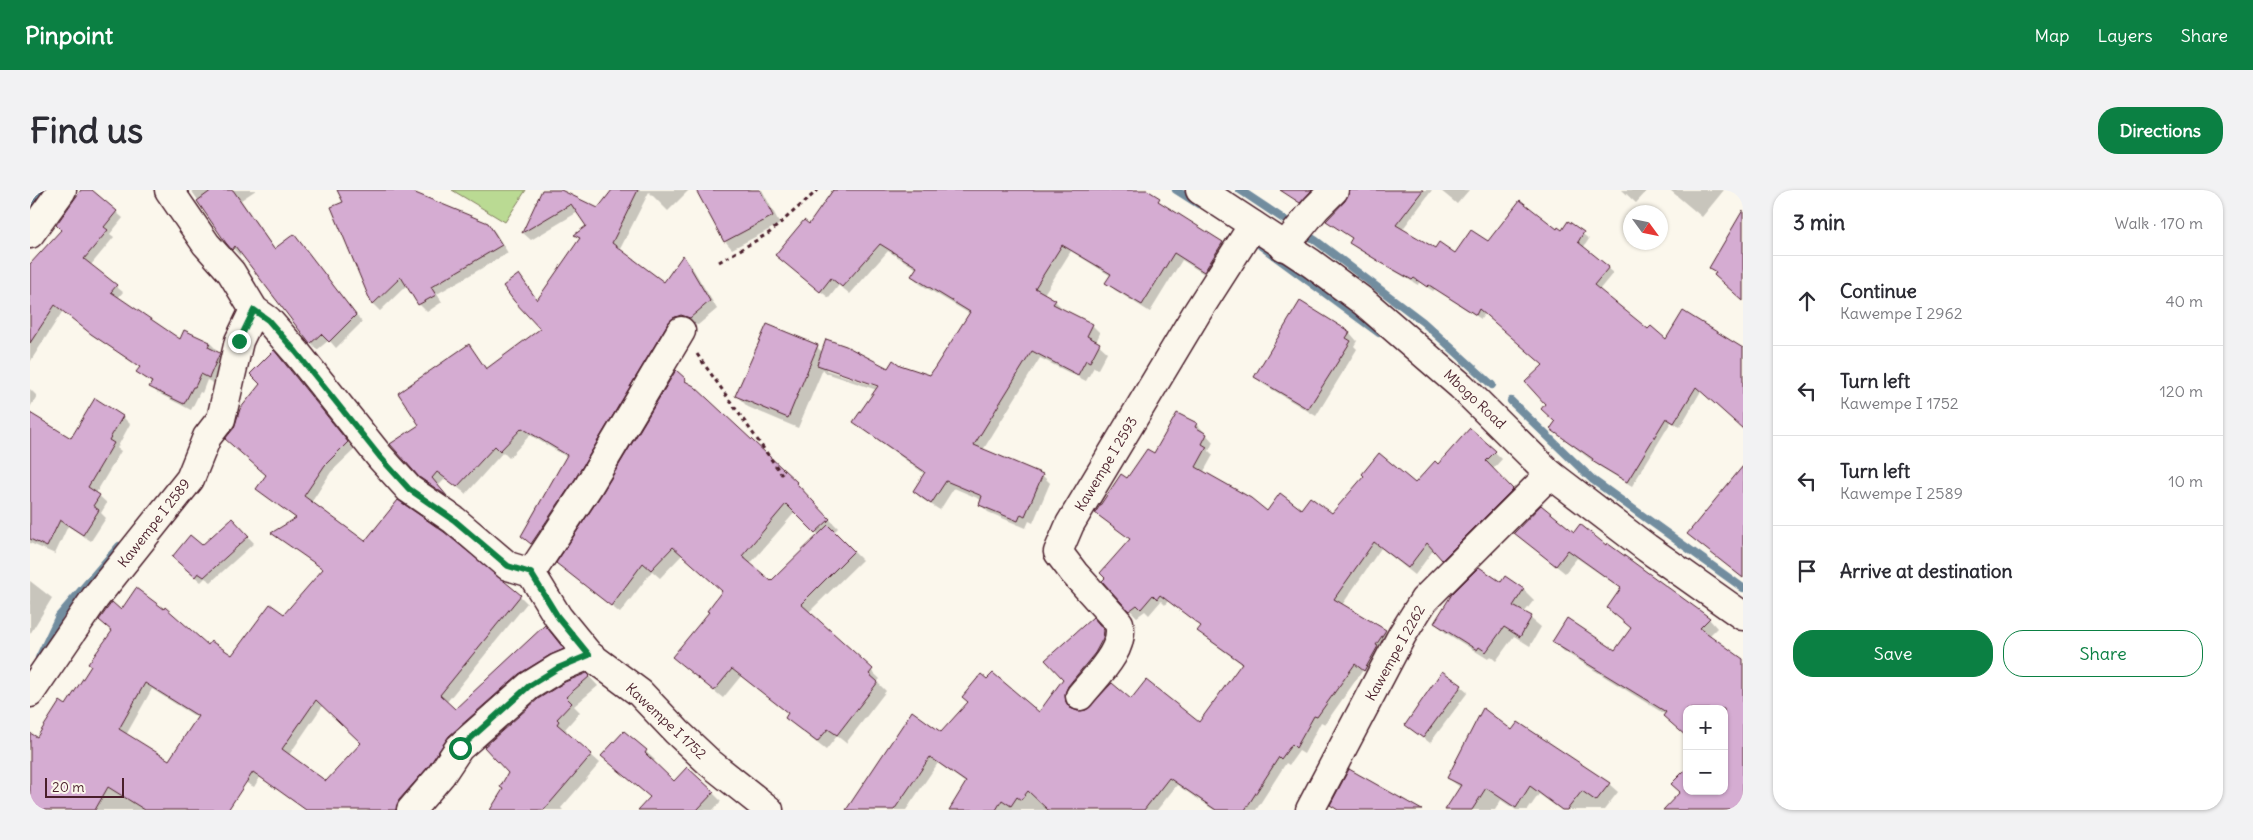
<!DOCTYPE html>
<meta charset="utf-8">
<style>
body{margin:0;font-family:Delius,sans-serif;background:#f2f2f3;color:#2b2b33}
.controls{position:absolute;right:15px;bottom:15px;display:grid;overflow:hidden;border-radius:10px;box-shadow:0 1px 4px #0004}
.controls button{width:45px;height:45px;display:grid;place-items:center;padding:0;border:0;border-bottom:1px solid #e1e1e2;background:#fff;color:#2b2b33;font:25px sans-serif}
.compass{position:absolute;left:1593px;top:15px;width:45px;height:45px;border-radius:50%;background:#fff;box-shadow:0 1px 4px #0004;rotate:123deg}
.scale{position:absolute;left:15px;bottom:12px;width:79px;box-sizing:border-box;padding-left:5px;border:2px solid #4a1f2b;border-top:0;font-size:14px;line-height:18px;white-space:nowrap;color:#4a1f2b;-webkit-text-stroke:4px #fbf7ec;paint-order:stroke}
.stop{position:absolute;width:15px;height:15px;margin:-11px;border:4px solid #0b8043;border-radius:50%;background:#fff}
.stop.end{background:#0b8043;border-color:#fff;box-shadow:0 1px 5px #0008}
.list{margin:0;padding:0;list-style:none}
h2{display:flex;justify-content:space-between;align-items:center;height:65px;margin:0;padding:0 20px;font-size:21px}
h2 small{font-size:16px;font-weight:400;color:#7c7c81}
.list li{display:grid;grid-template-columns:32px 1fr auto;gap:15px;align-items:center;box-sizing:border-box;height:90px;padding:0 20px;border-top:1px solid #e1e1e2}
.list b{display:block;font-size:19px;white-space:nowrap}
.list p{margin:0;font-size:16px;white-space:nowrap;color:#7c7c81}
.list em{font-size:16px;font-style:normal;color:#7c7c81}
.actions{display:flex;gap:10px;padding:15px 20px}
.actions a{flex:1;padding:11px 0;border:1px solid #0b8043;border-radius:20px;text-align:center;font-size:18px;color:#0b8043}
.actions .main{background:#0b8043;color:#fff}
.icon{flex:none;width:28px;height:28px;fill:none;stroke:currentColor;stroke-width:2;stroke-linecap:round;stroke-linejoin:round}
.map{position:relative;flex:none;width:1713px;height:620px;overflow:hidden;border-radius:20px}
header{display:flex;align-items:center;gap:30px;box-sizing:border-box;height:70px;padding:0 25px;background:#0b8043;color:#fff}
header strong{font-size:24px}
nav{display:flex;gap:28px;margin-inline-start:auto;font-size:18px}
.intro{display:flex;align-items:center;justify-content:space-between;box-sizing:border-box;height:120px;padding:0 30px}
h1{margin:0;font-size:35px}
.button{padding:12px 22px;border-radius:20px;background:#0b8043;color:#fff;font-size:18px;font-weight:700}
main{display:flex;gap:30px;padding:0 30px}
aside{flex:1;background:#fff;border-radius:20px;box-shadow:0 1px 4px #0004}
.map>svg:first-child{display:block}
.green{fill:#bada93;stroke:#827c5f}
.shadow{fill:#0003;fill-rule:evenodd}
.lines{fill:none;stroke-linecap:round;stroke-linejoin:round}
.stream{stroke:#728d9f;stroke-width:8}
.building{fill:#d5acd2;stroke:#4a1f2b;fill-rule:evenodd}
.street-casing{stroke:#4a1f2b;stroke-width:31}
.secondary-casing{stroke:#4a1f2b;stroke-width:31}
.path{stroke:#4a1f2b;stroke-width:3;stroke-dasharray:4 4;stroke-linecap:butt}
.street{stroke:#fbf7ec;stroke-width:28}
.secondary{stroke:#fbf7ec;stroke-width:28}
.route{stroke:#0b8043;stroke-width:6}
.labels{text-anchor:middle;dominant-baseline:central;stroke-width:4;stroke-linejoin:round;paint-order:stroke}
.street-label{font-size:14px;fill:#4a1f2b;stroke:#fbf7ec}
</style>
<header>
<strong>Pinpoint</strong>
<nav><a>Map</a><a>Layers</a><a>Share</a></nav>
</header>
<div class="intro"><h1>Find us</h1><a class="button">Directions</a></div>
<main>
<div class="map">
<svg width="1713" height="620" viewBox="0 0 1713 620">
<rect width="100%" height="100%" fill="#fbf7ec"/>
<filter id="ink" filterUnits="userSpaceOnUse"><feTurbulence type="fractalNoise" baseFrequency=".02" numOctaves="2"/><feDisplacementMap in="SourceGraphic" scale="10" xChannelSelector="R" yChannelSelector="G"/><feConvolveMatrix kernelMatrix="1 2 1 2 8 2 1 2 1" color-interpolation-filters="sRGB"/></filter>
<g filter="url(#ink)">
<path class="green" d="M422,0H496L475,32Z"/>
<path class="shadow" d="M53,0H60L93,28L80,44L84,47L60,76L93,102L88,108L150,151L155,141L180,153L186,159L185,162L196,171L186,194L177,190L172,203L170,202L161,220L128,203L121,197L122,194L108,182L110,178L51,136L32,40Z
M161,0H226L211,10L245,60L270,53L332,132L306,158L299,150L287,160L212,63L210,66L197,52Z
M309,0H376L457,34L465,42L478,63L407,104L412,112L397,122L389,114L377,95L350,121L343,114L303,18L323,9Z
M514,0H528L569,19L584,0H659L638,21L619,2L589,61L634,94L653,67L660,74L687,119L668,135L659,133L510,361L493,346L537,267L500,245L479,268L473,262L436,304L416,288L408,296L419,308L390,286V235L438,156L457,179L512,139L489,86L508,110L550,50L546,45L557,37L548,22L501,50L493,43Z
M668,0H732L750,34L702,59L695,51Z
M802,0H1096L1114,4L1193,53L1200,61L1182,89L1152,70L1120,122L1085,100L1077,92L1081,86L1041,61L1014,104L1025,111L1033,119L1032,120L1062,135L1070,143L1066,152L1077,162L1068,179L1064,177L1056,191L1010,168L953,260L1012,285L1020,293L1003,333L999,331L996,338L958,322L950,314L952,310L924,298L910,320L892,309L884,301L895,284L833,239L825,231L847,200L796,183L793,179L768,238L718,217L707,206L787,157L793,163L858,180L869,176L901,187L940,124L890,94L882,86L887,79L858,61L820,104L809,95L799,108L755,73ZM796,177L854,197V199L796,180Z
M1258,0H1292L1276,18Z
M1320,0H1402L1372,40L1405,60L1425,65L1458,53L1527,40L1532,41L1538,33L1559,49L1553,58L1583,83L1569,100L1618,141L1636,151L1713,159V238L1671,201L1650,237L1641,232L1602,296L1569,276L1521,239L1526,232L1516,214L1515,176L1455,123L1451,129L1405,99L1403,101L1389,92L1388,95L1326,58L1321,52L1323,49L1298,31L1320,5Z
M1410,0H1439L1427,14Z
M1592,0H1618L1606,13Z
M1640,0H1694L1672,27Z
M0,94L34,119L0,172Z
M1270,112L1320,143L1327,151L1324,156L1327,159L1286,226L1233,194L1226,187Z
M251,169L324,260L301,282L281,313L335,352L490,406L497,413L416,513L425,520L521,443L539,466L374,620H276L230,587L224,597L158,561L168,528L122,499L96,545L200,620H0V545L7,549L36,517L83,442L91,421L203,467L255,426L294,380L243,343L267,329L228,299L237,286ZM293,515L333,553L296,592L259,565Z
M646,182L775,301L774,303L808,338L804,342L832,370L779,422L850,489L847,492L856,501L816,553L807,546L796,560L765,536L757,527L759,524L711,486L693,508L652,475L693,401L652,365L630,388L622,381L590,423L528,373L572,306ZM766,321L789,345L741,393L720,374Z
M0,199L7,206L0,217Z
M66,210L93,227L100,234L87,258L91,261L66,303L77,313L71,323L76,328L61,351L38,336L25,364L0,353V225L42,250Z
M1148,224L1167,234L1183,252L1179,261L1183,265L1173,283L1238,322L1271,321L1302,325L1385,294L1408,275L1465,262L1472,269L1463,279L1489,307L1420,376L1404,359L1385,385L1351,358L1312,415L1355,441L1362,448L1342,487L1333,480L1295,534L1291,532L1274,564L1269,561L1259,575L1256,573L1226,620H1184L1147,595L1127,620H920L937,594L908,573L876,620H818L912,544L1009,524L1035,489L1070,436L1081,448L1041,511L1042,521L1047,522L1101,511L1169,533L1212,474L1176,448L1169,441L1172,437L1138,411L1135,415L1131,411L1119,425L1115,421L1107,427L1100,420L1074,391L1101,350L1066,323L1097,290L1124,265Z
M1713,278V388L1664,349Z
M208,336L224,353L181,392L175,388L171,392L149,373L172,357Z
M1485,343H1544L1576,357L1577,355L1679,429L1687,438L1679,446L1713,470V620H1635L1657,601H1694V519H1657L1636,525L1532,460L1524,452L1585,462L1602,439L1592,399L1547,368L1535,383Z
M1475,387L1494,400L1504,410L1494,423L1511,437L1500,456L1484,446L1466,471L1460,466L1458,469L1416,443L1406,433L1471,394Z
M0,391L22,408L0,444Z
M557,484L568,496L544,516L550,522L535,539L537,540L535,542L570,573L531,618L533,620H462L474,599L480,583L456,557Z
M1431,496L1438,502L1400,553L1377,535Z
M594,542L625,570L622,572L644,593L683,603L691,611L683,620H610L621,608Z
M1482,542L1579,594L1588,602L1574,620H1531L1509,604L1498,620H1486L1471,610L1465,620H1417L1431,598L1418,588Z"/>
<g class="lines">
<path class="stream" d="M1146,0L1168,14
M1210,0L1285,50L1393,132L1462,195
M0,14L17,0
M1231,56L1349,143
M1481,211L1563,290L1713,398
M9,468L29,426L89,356"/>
</g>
<path class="building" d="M51,0H62L87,21L74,37L78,40L54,69L87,95L81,102L150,149L154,140L180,152L178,157L190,163L179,188L171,184L165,197H163L154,214L119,197L122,192L106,182L110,177L61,144L25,115L0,153V74L31,40L26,35Z
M182,0H203L244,59L264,44L326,125L299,152L291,144L280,154L205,56L202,60L196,53L167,11Z
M307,0H378L458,33L472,55L401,97L406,105L388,115L371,87L342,115L301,17L313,12Z
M512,0H531L568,18L582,0H608L582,53L634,92L653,65L680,111L660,128L651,125L643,128L638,133L545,289L501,354L491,346L537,265L492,238L470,261L465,256L427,297L407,282L402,288L417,306L389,287L360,254L389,235L368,203L439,154L456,179L510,139L484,111L473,96L489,84L507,110L550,48L544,45L556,36L541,14L492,43Z
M666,0H730L743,26L694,52Z
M803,0H1117L1130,8L1128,11L1193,52L1174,82L1144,63L1112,115L1075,93L1081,84L1032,55L1005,98L1026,110L1023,114L1063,134L1057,146L1070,153L1060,172L1056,170L1048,185L1002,161L944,255L1013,284L995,326L991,324L988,331L949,315L952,306L916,291L901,314L883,301L895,282L823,232L848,196L787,175L796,149L816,156L858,178L863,170L870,175L900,185L940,122L881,86L887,77L850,54L812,97L801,88L790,102L745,65L774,30L779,34Z
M1250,0H1282L1270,13Z
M1319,0H1393L1366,35L1405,58L1409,52L1425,63L1441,40L1458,51L1490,10L1527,39L1528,37L1532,40L1538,31L1554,42L1548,52L1579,77L1564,95L1618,139L1621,136L1636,149L1653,121L1713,158V239L1666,197L1644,233L1636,228L1597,292L1562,271L1563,269L1520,239L1525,232L1511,219L1515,214L1495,192L1513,175L1449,119L1446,125L1399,95L1397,97L1384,88L1382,90L1350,72L1319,53L1322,48L1296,31L1315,11Z
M1713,20V111L1684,85L1686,82L1679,78Z
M1270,111L1320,142L1316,148L1321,151L1278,219L1224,187Z
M737,134L788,155L758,228L705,206Z
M244,160L318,252L295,275L274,306L335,351L368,310L414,342L491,405L410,505L425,519L515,435L534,459L520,465L489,484L419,546L399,576L369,610L366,620H276L223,582L198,620H115L78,597L65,620H0V543L7,547L30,511L36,515L61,476L58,474L82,441L69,430L82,412L91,420L106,398L134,419L135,417L178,455L181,451L202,465L240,414L254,424L293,379L241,343L266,328L226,299L236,285L195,249L204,238L210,219L230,194L220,184ZM115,493L168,526L139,570L89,539ZM286,510L331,553L296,591L252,559Z
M646,180L656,189L655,191L664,196L767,292L766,293L800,329L785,343L756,314L712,366L741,391L798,335L824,361L771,414L843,479L839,484L848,492L807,545L798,539L787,552L755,528L758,523L702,479L684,501L642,467L679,422L677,421L692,401L643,357L621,380L613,373L581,416L526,373L571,305Z
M65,208L93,226L79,250L84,253L58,297L70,305L63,316L69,320L53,345L30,330L17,357L0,349V223L41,248Z
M1147,223L1167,233L1165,237L1177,244L1172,254L1177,257L1166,277L1221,308L1237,321L1250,303L1271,319L1280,307L1302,323L1334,286L1332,284L1349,263L1385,293L1405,271L1408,274L1440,238L1466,261L1456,271L1483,299L1412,370L1397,353L1378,378L1344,352L1304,409L1356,440L1346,455L1348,456L1334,481L1325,474L1287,527L1284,526L1266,558L1262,554L1251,569L1249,567L1215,620H1186L1139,588L1114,620H1018L998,601L991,610L987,607L981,616L972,610L966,620H919L936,592L900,567L864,620H816L882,521L911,542L938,512L932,507L951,484L957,489L963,483L1009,522L1033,489L1015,470L1063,427L1074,440L1073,448L1065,463L1038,496L1035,504L1036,512L1040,518L1048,521L1056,520L1082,493L1101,509L1116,490L1169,532L1212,473L1167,441L1171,436L1130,405L1127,409L1123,405L1111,419L1107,415L1099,421L1072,391L1075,388L1070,383L1100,349L1065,323L1091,284L1097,288L1117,259L1124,263Z
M1713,276V388L1657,344Z
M1511,315L1544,342L1550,334L1576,355L1577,353L1680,428L1670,438L1713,469V620H1633L1650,602L1641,594L1657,578V601H1694V519H1657V547L1633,526L1636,522L1522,452L1537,428L1585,460L1601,438L1577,418L1591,398L1538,360L1526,376L1484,343Z
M202,328L219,346L174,387L168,383L165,387L142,367L160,345L172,355Z
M1449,377L1471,392L1475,386L1494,399L1483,416L1502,426L1490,447L1474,437L1456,462L1449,457L1447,460L1404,433L1422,404Z
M1412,481L1432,495L1393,548L1375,535Z
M557,483L560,486L536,507L542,513L527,529L529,531L527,534L562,564L514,620H460L473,599L470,597L478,583L454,557L508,509L535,492Z
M1453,518L1482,540L1488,532L1580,593L1566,611L1552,601L1537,620H1532L1500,596L1486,618L1456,598L1442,620H1415L1431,595L1417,588Z
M594,541L617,560L615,563L644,591L657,577L684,602L667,620H608L620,607L571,566Z
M1319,579L1392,620H1308L1300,615Z"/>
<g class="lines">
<g class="street-casing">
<path id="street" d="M139,0L176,54L201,82L224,120L238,130L266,162L350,267L379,299L424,330L478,376L501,383L528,427L559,465L610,503L647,542L680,573L739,620
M0,44L32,0
M1254,57L1286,18L1304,0
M501,383L558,297L651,141
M0,503L65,408L160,289L177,247L191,229L209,151L224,120
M1050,506C1066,486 1096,459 1089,433L1044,383L1028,362L1040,334L1166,124L1223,35
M381,620L411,585L429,558L499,496L528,478L559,465
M1280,620L1372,445L1394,410L1520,284"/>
</g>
<g class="secondary-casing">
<path id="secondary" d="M1170,0L1281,73L1334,112L1431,196L1520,284L1617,358L1713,426"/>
</g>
<path class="path" d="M689,72L739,43L788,0
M667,164L753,286"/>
<use href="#street" class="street"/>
<use href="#secondary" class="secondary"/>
</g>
</g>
<g class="lines" filter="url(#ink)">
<path class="route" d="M209,151L224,120L238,130L266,162L350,267L379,299L424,330L478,376L501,383L528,427L559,465L528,478L499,496L430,558"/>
</g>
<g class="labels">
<g class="street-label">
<text transform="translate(1445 209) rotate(43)">Mbogo Road</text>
<text transform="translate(1076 274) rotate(-59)">Kawempe I 2593</text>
<text transform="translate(124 333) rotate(-52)">Kawempe I 2589</text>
<text transform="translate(1365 463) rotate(-61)">Kawempe I 2262</text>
<text transform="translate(636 531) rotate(43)">Kawempe I 1752</text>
</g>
</g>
</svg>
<div class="controls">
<button>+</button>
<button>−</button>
</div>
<svg class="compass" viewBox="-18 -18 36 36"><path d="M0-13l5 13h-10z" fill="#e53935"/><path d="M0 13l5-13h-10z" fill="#7c7c81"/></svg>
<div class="scale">20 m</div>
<div class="stop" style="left:430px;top:558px"></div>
<div class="stop end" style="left:209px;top:151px"></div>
</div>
<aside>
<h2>3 min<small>Walk · 170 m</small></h2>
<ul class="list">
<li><svg class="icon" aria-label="ahead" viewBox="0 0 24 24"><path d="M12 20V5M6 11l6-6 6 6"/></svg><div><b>Continue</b><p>Kawempe I 2962</p></div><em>40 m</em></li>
<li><svg class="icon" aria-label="left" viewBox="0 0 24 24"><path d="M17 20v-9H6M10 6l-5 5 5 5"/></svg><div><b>Turn left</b><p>Kawempe I 1752</p></div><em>120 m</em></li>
<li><svg class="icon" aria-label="left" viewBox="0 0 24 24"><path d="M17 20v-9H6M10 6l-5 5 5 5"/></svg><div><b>Turn left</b><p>Kawempe I 2589</p></div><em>10 m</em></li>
<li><svg class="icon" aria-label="arrive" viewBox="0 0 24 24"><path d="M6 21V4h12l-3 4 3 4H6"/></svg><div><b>Arrive at destination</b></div></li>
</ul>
<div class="actions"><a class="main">Save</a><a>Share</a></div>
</aside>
</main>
